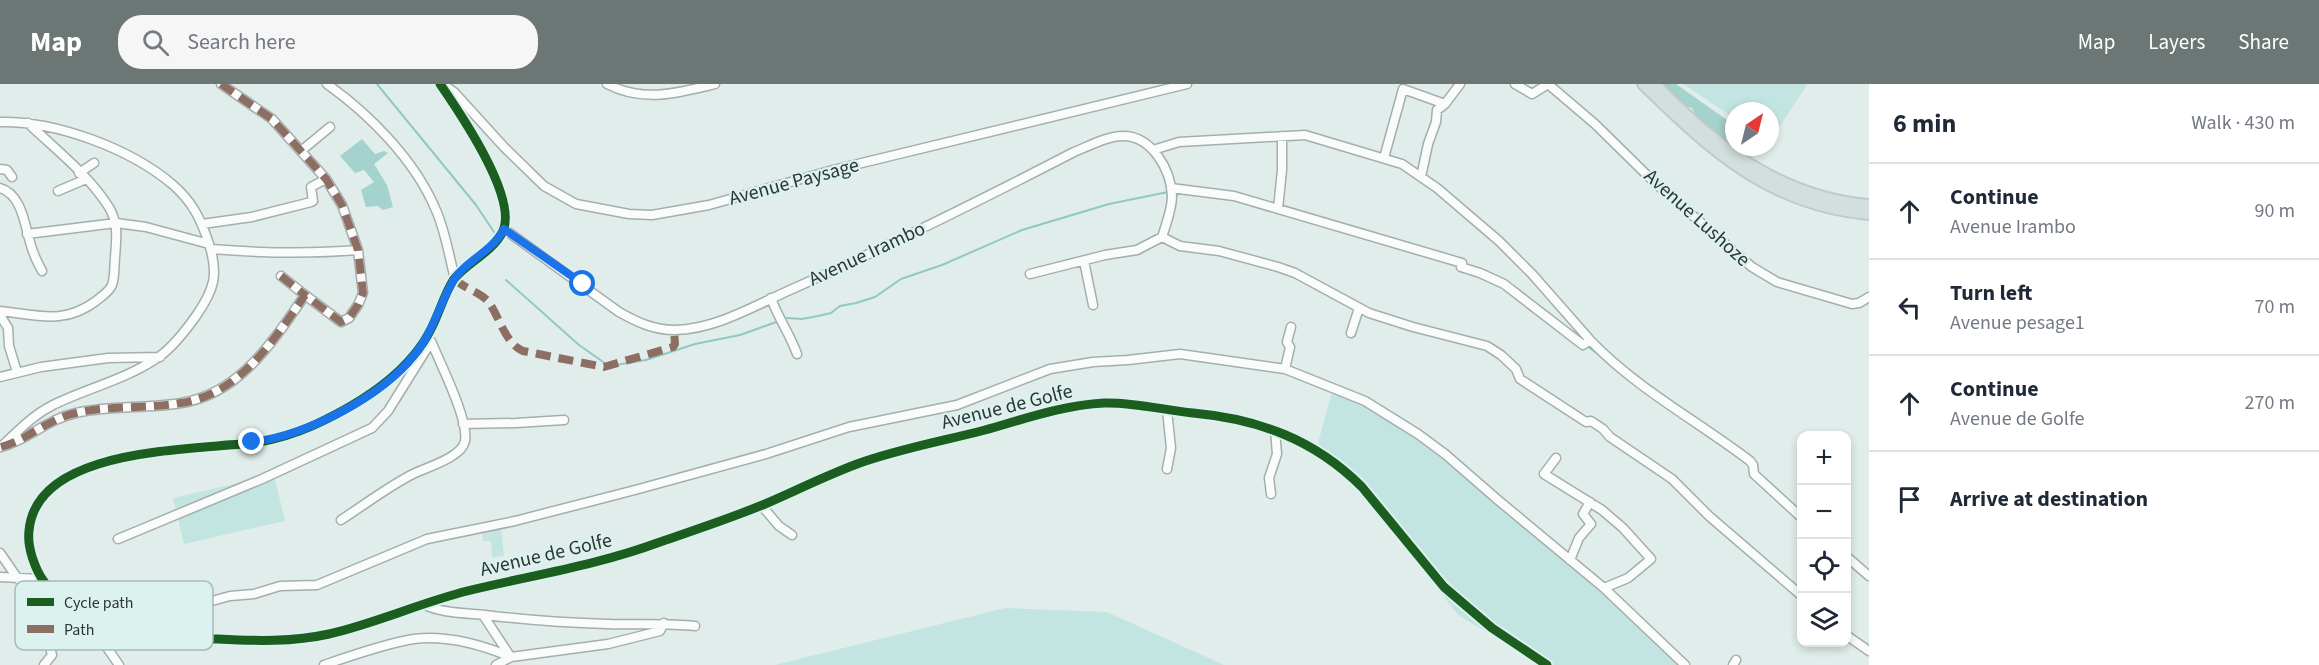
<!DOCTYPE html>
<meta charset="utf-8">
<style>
body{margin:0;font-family:"Source Sans 3",sans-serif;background:#f6f6f7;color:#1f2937}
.controls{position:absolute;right:18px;bottom:18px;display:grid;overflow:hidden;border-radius:12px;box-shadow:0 3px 9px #0003}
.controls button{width:54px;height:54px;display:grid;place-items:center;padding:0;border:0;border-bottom:2px solid #e0e1e3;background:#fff;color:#1f2937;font:30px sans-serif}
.compass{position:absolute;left:1725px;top:18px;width:54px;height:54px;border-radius:50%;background:#fff;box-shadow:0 3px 9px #0003;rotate:35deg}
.stop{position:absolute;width:18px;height:18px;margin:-14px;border:4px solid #1a73e8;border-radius:50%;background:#fff}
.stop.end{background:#1a73e8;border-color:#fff;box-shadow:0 2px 6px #0008}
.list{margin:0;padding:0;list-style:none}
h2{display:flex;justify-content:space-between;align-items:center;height:78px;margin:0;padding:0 24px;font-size:26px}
h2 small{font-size:20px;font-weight:400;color:#747a83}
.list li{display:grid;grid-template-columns:39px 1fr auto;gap:18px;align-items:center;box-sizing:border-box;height:96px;padding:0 24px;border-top:2px solid #e0e1e3}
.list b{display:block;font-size:22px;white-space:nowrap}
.list p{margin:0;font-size:20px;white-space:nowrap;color:#747a83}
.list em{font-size:20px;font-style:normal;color:#747a83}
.icon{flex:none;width:33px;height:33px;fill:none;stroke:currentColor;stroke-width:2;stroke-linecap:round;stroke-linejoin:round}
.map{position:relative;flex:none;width:1869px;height:581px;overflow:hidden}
header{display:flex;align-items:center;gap:36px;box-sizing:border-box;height:84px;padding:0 30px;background:#6c7674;color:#fff}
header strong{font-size:28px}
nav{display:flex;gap:33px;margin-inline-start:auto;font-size:21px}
.search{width:420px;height:54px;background:#f6f6f7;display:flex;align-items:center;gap:15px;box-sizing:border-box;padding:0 21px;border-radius:24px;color:#747a83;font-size:22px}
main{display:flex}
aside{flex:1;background:#fff}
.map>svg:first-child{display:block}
.green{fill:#c3e5e1}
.forest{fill:#a4d2cd}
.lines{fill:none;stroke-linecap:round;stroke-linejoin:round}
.stream{stroke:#91c8c2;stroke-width:2}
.minor-casing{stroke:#a5aead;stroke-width:11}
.major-casing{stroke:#c2c9c7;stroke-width:14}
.minor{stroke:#fafcfc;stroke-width:8}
.major{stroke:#d3dfde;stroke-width:10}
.quiet{stroke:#8d6e63;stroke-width:8;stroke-dasharray:15 8;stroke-linecap:butt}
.cycleway-casing{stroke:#dbf2ef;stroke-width:13}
.cycleway{stroke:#1b5e20;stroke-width:9}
.route{stroke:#1a73e8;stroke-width:8}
.labels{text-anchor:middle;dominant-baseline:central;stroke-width:4.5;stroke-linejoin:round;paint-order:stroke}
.street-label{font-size:20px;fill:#2d3634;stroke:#dbf2ef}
.key{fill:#dbf2ef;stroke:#a7bab7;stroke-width:1.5}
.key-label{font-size:16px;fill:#2d3634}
</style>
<header>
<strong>Map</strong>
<div class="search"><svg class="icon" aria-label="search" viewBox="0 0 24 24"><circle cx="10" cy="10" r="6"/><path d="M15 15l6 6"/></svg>Search here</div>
<nav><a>Map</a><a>Layers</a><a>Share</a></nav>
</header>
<main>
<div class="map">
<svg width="1869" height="581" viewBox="0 0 1869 581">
<rect width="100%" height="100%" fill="#e0edeb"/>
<path class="green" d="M1683,0H1804L1807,1L1770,57V27H1734V34Z
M1332,308C1396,334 1452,382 1504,426C1565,477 1625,528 1684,581H1542L1458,531L1388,441L1318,359Z
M274,391L285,437L184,460L173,414Z
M501,444L504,472L492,473L491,457H483L482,446Z
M1005,524L1107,528L1224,581H775Z"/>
<path class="forest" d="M1655,0H1676L1734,41V63L1752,64L1736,73L1703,46L1692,24L1673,19Z
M362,55L375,70L384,67L388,69L374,80L387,101L393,123L383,126L378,122L366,123L361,106L374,98L364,86L355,89L340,72Z"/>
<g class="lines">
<path class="stream" d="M377,0L476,121L496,151
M506,196L579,261L609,282L646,276L695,260L740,251L779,237
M787,234L802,235L818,232L831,229L840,222L856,219L875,213L901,195L942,181L1022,146L1109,120L1168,108
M1586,261L1603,274"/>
<g class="minor-casing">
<path id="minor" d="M327,0C369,30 414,75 435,124C445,145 449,172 455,195
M440,0C460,29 520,116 502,149C491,169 468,178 454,195C444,210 439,230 431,245C408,291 358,321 312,342C296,349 277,355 259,358C196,367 36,361 29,447C27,463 35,486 45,499C71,528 113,549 152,553C174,556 196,554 218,555C255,557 293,558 329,550C376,539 420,519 467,507C533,491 595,482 660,458C695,446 731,434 765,420C795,407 825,392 857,380C898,365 943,357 985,346C1024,335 1064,321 1104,319C1133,318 1164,326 1193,329C1258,335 1314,355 1362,403L1444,503L1492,544L1547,581
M607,0C643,19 678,9 715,0
M1515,0L1532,10L1548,0
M1548,0L1595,40L1654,98L1752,183L1777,198L1852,220L1859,219L1869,213
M444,1L454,8L504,63L544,102L576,120L629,130L652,131L709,121L833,86L1187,0
M0,38C56,37 129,64 172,100C192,117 201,135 209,160C219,191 214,206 196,232C186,246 174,262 160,272C128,295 87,304 53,321C33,331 19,346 3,361
M1153,66L1179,58L1305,51L1402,80L1437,104L1499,157L1532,190L1590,256
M301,67L330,43
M1384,74L1403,5L1445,20L1460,0
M0,85L7,86L12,93
M79,89L94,79
M1421,93L1428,60L1436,38L1437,26L1445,20
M0,104C25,111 25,150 34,170C36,176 39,181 42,187
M1171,104L1234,112L1462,179L1461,183L1480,189L1504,200L1583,261L1590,256C1637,305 1696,336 1750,377L1753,381L1754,390L1802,434
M58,107L86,95
M1278,125L1282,86V52
M202,140L252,133L311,118L313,117L311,103L326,95
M504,145L619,228C637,238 653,246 675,246C716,245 754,222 790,206C887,163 981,116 1074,68C1089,62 1107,52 1123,52C1152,52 1171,86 1172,112C1172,126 1166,140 1162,153
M27,150L116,139L146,143L209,160
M1162,153L1180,162L1219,167L1278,183L1295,189L1369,229L1413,243L1487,262L1501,271L1516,285L1520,295L1586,338L1591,337L1603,345L1610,353L1672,395L1709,432L1802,512
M211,165C261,169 309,170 358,166
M1084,177L1093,221
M1030,190L1105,171L1137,166L1162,153
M281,192L305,211
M771,214C778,234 790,250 797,270
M0,227C38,231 64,241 96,217C102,212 109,208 112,201C115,193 114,183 115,174C116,156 119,142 110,125C90,92 56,66 28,39
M0,231L8,244L9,262L17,288
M1351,249L1359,224
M1285,285L1290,263L1287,258L1291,243
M0,293L41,283L108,274L160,273
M463,340L516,339L564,336
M1,363C28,356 47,335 76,329C110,321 147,325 181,319C240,310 274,256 305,211L341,238L349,234L358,221L363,209L358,166L342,121L326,95L272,35L221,0
M1556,374L1544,390L1602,426L1623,444L1651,475L1628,494L1604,504
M1167,385L1171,364L1167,326
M1271,410L1269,394L1277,370L1275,346
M761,421L779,442L792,451
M341,436C364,421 392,400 415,389C428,383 462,373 465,357C469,336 440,279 431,257
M118,455L262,395L372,344L388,327L431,258
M0,469L18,495
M1846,472L1869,492
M1570,476L1579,454L1591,440L1583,430L1590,418
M0,493L41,495
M422,520C441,529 464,529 485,531C526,536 567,539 608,540C638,541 666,539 695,542
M483,531L510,572
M93,536L97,549L119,581
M109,539H132L230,512L254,510L280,502L317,501L427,455L515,437L635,406L766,370L849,343L957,321L1050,285L1093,278L1128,276L1180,270L1285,285L1365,317L1418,350L1445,370L1498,416L1604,504L1685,581
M1846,551L1869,567
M44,581L52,571L46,547L60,511
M324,581C350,572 387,559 414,555C446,551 482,561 511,573
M496,581L511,573L608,560L660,547L664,539
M1733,581L1736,576"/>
</g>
<g class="major-casing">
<path id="major" d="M1643,0C1711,66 1769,121 1869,130
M1655,0C1714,62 1781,114 1869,121"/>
</g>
<use href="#minor" class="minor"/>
<use href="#major" class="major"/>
<path class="quiet" d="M281,192L305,211
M455,195C465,206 481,207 490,220C500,235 506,260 523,267L604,283L673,263L675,260L674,246
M1,363C28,356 47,335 76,329C110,321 147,325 181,319C240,310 274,256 305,211L341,238L349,234L358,221L363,209L358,166L342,121L326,95L272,35L221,0"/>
<g class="cycleway-casing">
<path id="cycleway" d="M440,0C460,29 520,116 502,149C491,169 468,178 454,195C444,210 439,230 431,245C408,291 358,321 312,342C296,349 277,355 259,358C196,367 36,361 29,447C27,463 35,486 45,499C71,528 113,549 152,553C174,556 196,554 218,555C255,557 293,558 329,550C376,539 420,519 467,507C533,491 595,482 660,458C695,446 731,434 765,420C795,407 825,392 857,380C898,365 943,357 985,346C1024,335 1064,321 1104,319C1133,318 1164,326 1193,329C1258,335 1314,355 1362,403L1444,503L1492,544L1547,581"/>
</g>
<use href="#cycleway" class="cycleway"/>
</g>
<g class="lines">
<path class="route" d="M252,358C305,352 382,313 415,270C433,248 439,221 453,197C466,176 493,167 504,145L583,200"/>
</g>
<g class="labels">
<g class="street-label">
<text transform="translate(794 98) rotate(-15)">Avenue Paysage</text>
<text transform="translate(1697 134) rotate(42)">Avenue Lushoze</text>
<text transform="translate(867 170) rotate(-25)">Avenue Irambo</text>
<text transform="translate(1007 323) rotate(-14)">Avenue de Golfe</text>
<text transform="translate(546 471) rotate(-13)">Avenue de Golfe</text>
</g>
</g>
<rect x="15" y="497" width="198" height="69" rx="9" class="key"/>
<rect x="27" y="514" width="27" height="8" fill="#1b5e20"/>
<rect x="27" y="541" width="27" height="8" fill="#8d6e63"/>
<g class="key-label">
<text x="64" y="524">Cycle path</text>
<text x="64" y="551">Path</text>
</g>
</svg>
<div class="controls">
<button>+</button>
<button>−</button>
<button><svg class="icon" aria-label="locate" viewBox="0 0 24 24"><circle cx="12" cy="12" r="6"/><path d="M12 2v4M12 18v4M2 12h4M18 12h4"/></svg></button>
<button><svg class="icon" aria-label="layers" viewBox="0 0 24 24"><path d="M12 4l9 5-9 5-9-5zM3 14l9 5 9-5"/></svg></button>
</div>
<svg class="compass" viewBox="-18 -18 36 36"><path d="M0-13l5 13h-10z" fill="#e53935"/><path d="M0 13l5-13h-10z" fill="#747a83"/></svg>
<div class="stop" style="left:583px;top:200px"></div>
<div class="stop end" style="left:252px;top:358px"></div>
</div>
<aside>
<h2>6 min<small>Walk · 430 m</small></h2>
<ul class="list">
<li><svg class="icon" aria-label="ahead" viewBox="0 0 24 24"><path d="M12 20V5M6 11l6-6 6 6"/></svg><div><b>Continue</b><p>Avenue Irambo</p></div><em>90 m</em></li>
<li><svg class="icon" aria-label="left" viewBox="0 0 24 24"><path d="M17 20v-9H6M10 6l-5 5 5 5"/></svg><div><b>Turn left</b><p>Avenue pesage1</p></div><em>70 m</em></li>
<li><svg class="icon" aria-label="ahead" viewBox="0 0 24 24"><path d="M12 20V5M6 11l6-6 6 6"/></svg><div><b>Continue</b><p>Avenue de Golfe</p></div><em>270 m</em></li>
<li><svg class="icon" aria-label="arrive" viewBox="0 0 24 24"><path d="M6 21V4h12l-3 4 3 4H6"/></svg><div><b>Arrive at destination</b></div></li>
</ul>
</aside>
</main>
